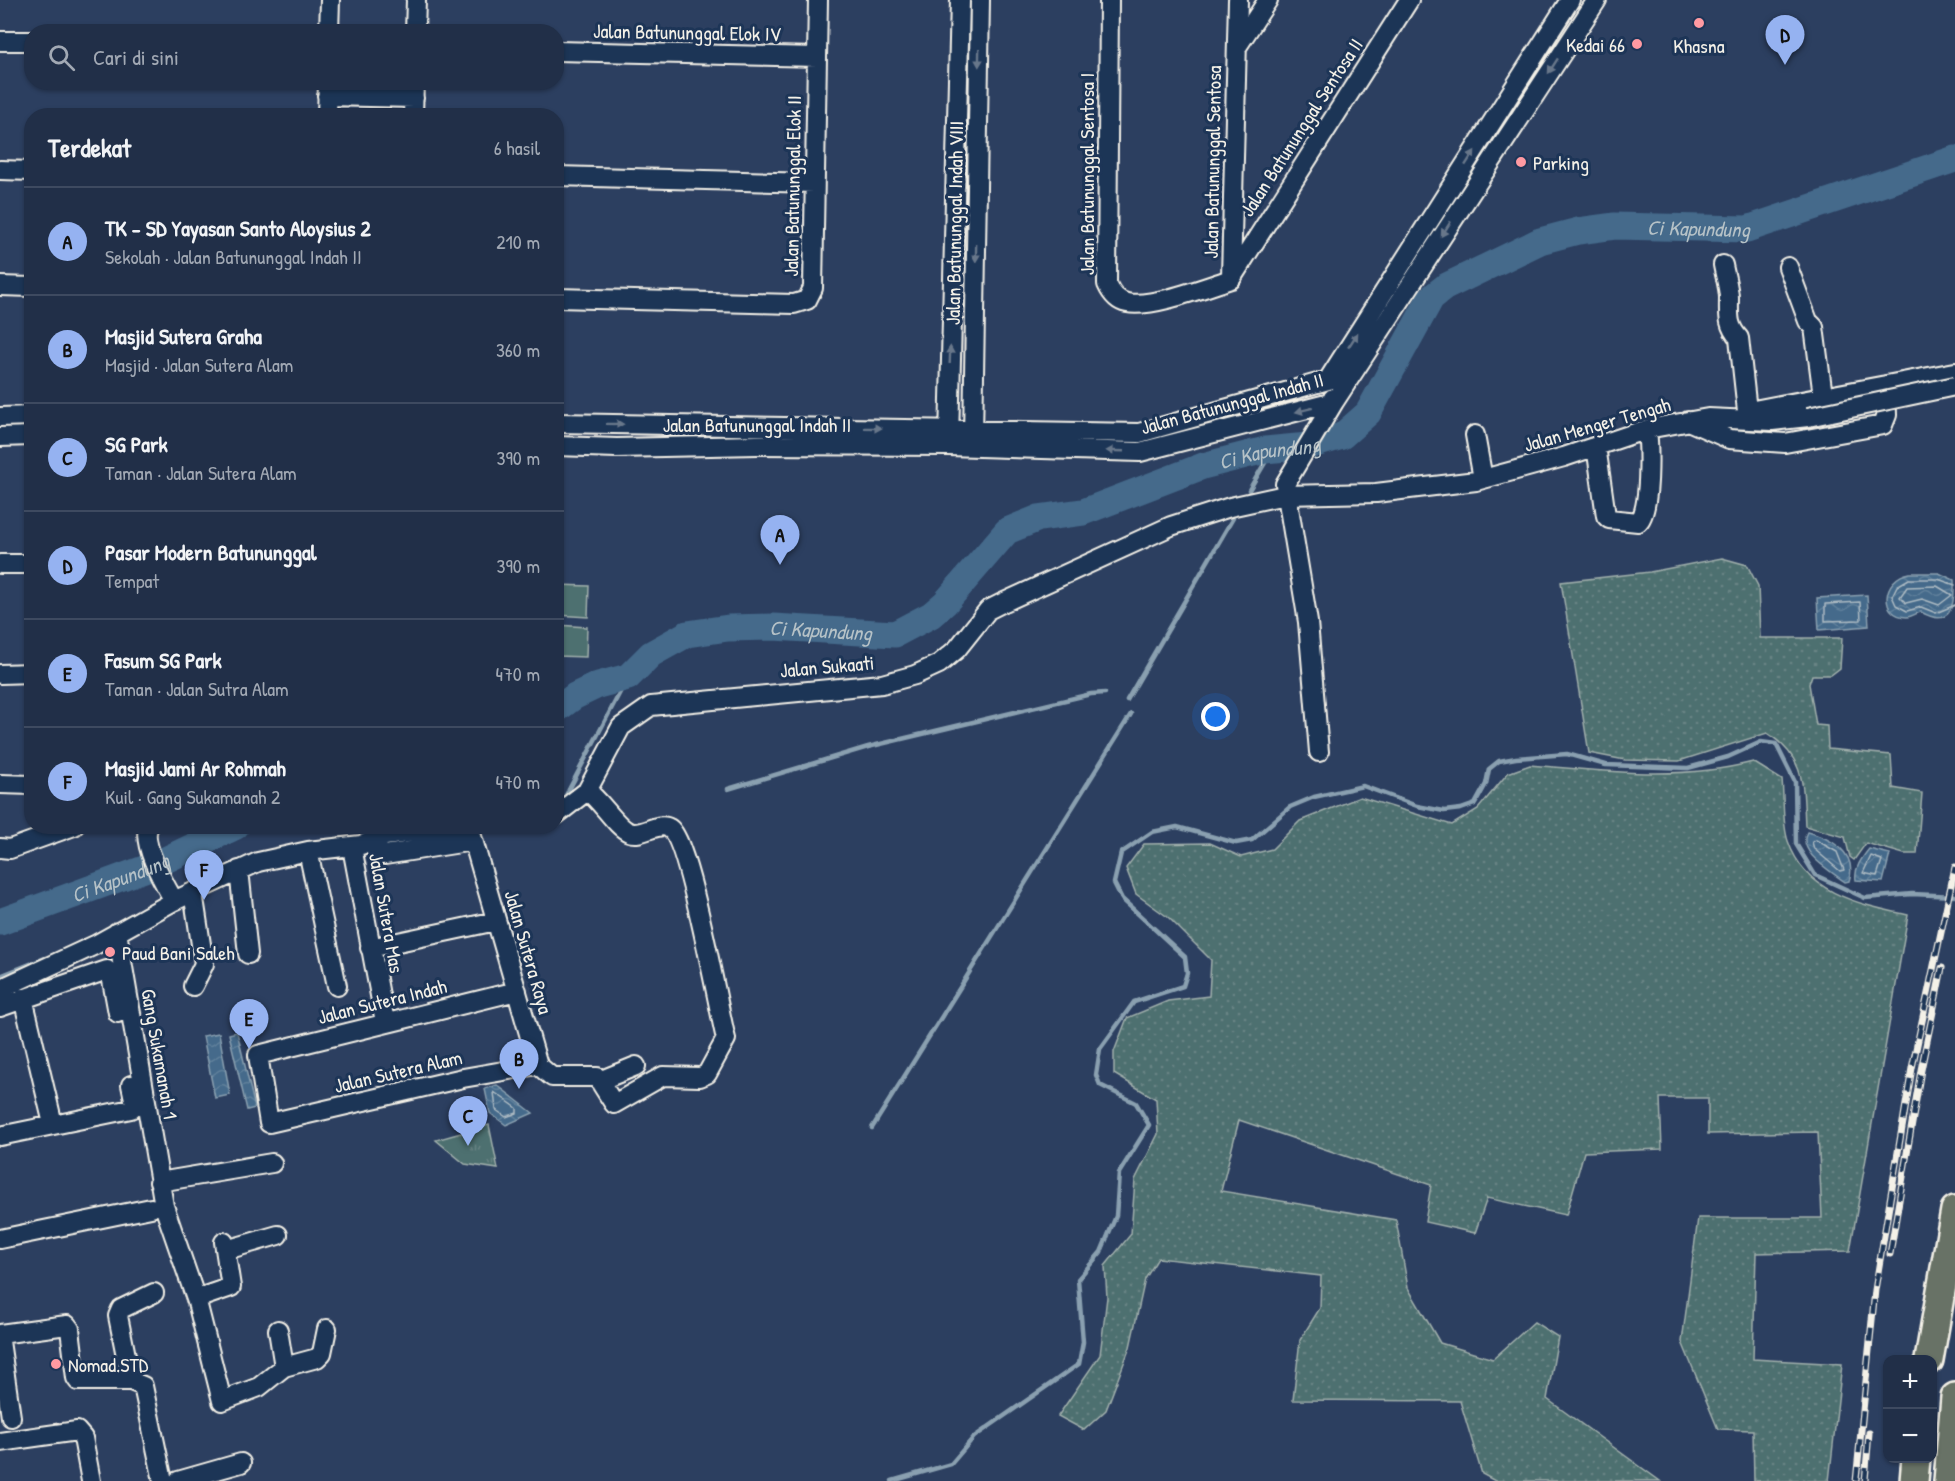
<!DOCTYPE html>
<html lang="id">
<meta charset="utf-8">
<style>
body{margin:0;font-family:"Patrick Hand",sans-serif;background:#2d3b52;color:#f1f3f6}
.controls{position:absolute;right:18px;bottom:18px;display:grid;overflow:hidden;border-radius:12px;box-shadow:0 2px 4px #0004}
.controls button{width:54px;height:54px;display:grid;place-items:center;padding:0;border:0;border-bottom:2px solid #3e4a60;background:#212f48;color:#f1f3f6;font:30px sans-serif}
.you{position:absolute;left:1216px;top:717px;width:21px;height:21px;margin:-15px;border:4px solid #fff;border-radius:50%;background:#1a73e8;box-shadow:0 0 0 9px #1a73e833}
.badge{display:grid;place-items:center;width:39px;height:39px;border-radius:50%;background:#95b2f1;color:#111;font-size:20px;font-weight:700}
.pin{position:absolute;translate:-50% -50px;filter:drop-shadow(0 2px 3px #0008)}
.pin::after{content:'';position:absolute;top:32px;width:21px;height:18px;background:inherit;clip-path:polygon(0 0,100% 0,50% 100%)}
.list{margin:0;padding:0;list-style:none}
h2{display:flex;justify-content:space-between;align-items:center;height:78px;margin:0;padding:0 24px;font-size:26px}
h2 small{font-size:20px;font-weight:400;color:#a2a9b4}
.list li{display:grid;grid-template-columns:39px 1fr auto;gap:18px;align-items:center;box-sizing:border-box;height:108px;padding:0 24px;border-top:2px solid #3e4a60}
.list b{display:block;font-size:22px;white-space:nowrap}
.list p{margin:0;font-size:20px;white-space:nowrap;color:#a2a9b4}
.list em{font-size:20px;font-style:normal;color:#a2a9b4}
.icon{flex:none;width:33px;height:33px;fill:none;stroke:currentColor;stroke-width:2;stroke-linecap:round;stroke-linejoin:round}
.map{position:relative;flex:none;width:1955px;height:1481px;overflow:hidden}
.search{position:absolute;background:#212f48;box-shadow:0 2px 4px #0004;left:24px;top:24px;width:540px;height:66px;display:flex;align-items:center;gap:15px;box-sizing:border-box;padding:0 21px;border-radius:24px;color:#a2a9b4;font-size:22px}
.panel{position:absolute;background:#212f48;box-shadow:0 2px 4px #0004;left:24px;top:108px;width:540px;height:726px;border-radius:24px}
.map>svg:first-child{display:block}
.grass{fill:url(#grass-dots);stroke:#a1b0ac;stroke-width:1.5}
.park{fill:url(#park-tufts);stroke:#a1b0ac;stroke-width:1.5}
.pitch{fill:#4e6f70;stroke:#a1b0ac;stroke-width:1.5}
.water{fill:url(#water-waves);stroke:#8aa0b0;stroke-width:1.5}
.lines{fill:none;stroke-linecap:round;stroke-linejoin:round}
.shore{stroke:#aebbc3;stroke-width:1.5}
.stream{stroke:#8aa0b0;stroke-width:4.5}
.river{stroke:#446a8b;stroke-width:27}
.minor-casing{stroke:#f4f1e8;stroke-width:22}
.highway-casing{stroke:#f4f1e8;stroke-width:32}
.minor{stroke:#1d3557;stroke-width:18}
.highway{stroke:#687266;stroke-width:27}
.rail-casing{stroke:#f4f1e8;stroke-width:7}
.rail{stroke:#1d3557;stroke-width:4.5;stroke-dasharray:14;stroke-linecap:butt}
.minor-bridge-casing{stroke:#f4f1e8;stroke-width:22;stroke-linecap:butt}
.minor-bridge{stroke:#1d3557;stroke-width:18}
.oneway{fill:#68778a}
.poi-dot{fill:#ff9aa2;stroke:#1d3557;stroke-width:2}
.labels{text-anchor:middle;dominant-baseline:central;stroke-width:6;stroke-linejoin:round;paint-order:stroke}
.street-label{font-size:20px;fill:#f4f1e8;stroke:#1d3557}
.poi-label{font-size:20px;fill:#f4f1e8;stroke:#1d3557;text-anchor:start}
.water-label{font-size:21px;font-style:italic;fill:#b6c2c7;stroke:#1d3557}
</style>
<div class="map">
<svg width="1955" height="1481" viewBox="0 0 1955 1481">
<defs>
<pattern id="grass-dots" width="8" height="8" patternUnits="userSpaceOnUse" patternTransform="scale(1.5)"><rect width="8" height="8" fill="#4e6f70"/><path d="M2 2h.1M6 6h.1" fill="none" stroke="#688484" stroke-width="1.8" stroke-linecap="round"/></pattern>
<pattern id="park-tufts" width="24" height="20" patternUnits="userSpaceOnUse" patternTransform="scale(1.5)"><rect width="24" height="20" fill="#4e6f70"/><path d="M3 7l-1-3M5 7V3M7 7l1-3M15 17l-1-3M17 17v-4M19 17l1-3" fill="none" stroke="#688484"/></pattern>
<pattern id="water-waves" width="16" height="10" patternUnits="userSpaceOnUse" patternTransform="scale(1.5)"><rect width="16" height="10" fill="#446a8b"/><path d="M0 5q4-4 8 0t8 0" fill="none" stroke="#60809b"/></pattern>
</defs>
<rect width="100%" height="100%" fill="#2c3f60"/>
<filter id="ink" filterUnits="userSpaceOnUse"><feTurbulence type="fractalNoise" baseFrequency=".0167" numOctaves="2"/><feDisplacementMap in="SourceGraphic" scale="12" xChannelSelector="R" yChannelSelector="G"/><feConvolveMatrix kernelMatrix="1 2 1 2 8 2 1 2 1" color-interpolation-filters="sRGB"/></filter>
<g filter="url(#ink)">
<path class="grass" d="M1722,558L1747,565L1758,586L1760,638H1842L1840,668L1831,675H1812L1809,684L1816,725L1827,726L1828,749L1891,755L1893,788L1922,793L1917,854H1904L1866,843L1854,860L1850,857L1845,837L1805,826C1803,785 1806,758 1767,733L1679,761L1625,760L1589,753L1561,582L1650,572Z
M1753,762L1782,780C1784,799 1782,823 1788,841C1806,894 1859,904 1908,915L1850,1251L1756,1253L1753,1359L1842,1364L1829,1481H1754L1753,1430L1718,1429L1682,1342L1698,1218H1822L1818,1132L1708,1134V1098H1660L1662,1149L1584,1152L1566,1215L1487,1198L1475,1233L1425,1222L1431,1185L1239,1120L1221,1191L1396,1220L1408,1288L1440,1343L1493,1359L1534,1322L1558,1337L1547,1399L1660,1481H1495L1482,1474L1460,1401L1293,1400L1300,1340L1320,1308L1321,1276L1158,1258L1145,1279L1130,1347L1106,1410L1084,1430L1058,1416L1100,1355L1107,1297L1105,1266L1131,1234L1135,1180L1158,1134L1156,1099L1114,1074V1052L1127,1018L1168,1001L1209,996L1211,960L1169,918L1136,894L1126,868L1144,844L1210,843L1241,857L1272,849L1300,821L1360,797L1452,825L1478,809L1508,773L1530,765C1604,771 1680,781 1753,762Z"/>
<path class="park" d="M489,1125L498,1169L465,1164L436,1140Z"/>
<path class="pitch" d="M557,585L589,586L588,617L557,615Z
M557,625L587,627L586,657L557,656Z"/>
<path class="water" d="M1910,573H1939L1954,580C1955,608 1950,628 1921,612C1916,613 1912,617 1907,617C1879,617 1881,578 1910,573Z
M1867,595L1869,626L1819,630L1817,598Z
M1807,832C1830,838 1858,852 1849,881L1845,882C1831,871 1796,852 1807,832Z
M1869,849L1890,854L1883,882L1856,880C1854,868 1862,858 1869,849Z
M237,1032L255,1108L247,1110L229,1034Z
M219,1033L230,1095L215,1098L203,1036Z
M497,1085L533,1113L506,1125L490,1113L485,1089Z"/>
<g class="lines">
<path class="shore" d="M1955,585L1938,579H1909L1897,586L1892,596L1896,605L1907,611L1921,607L1936,613L1955,605
M1937,586L1952,595L1939,605L1922,599L1906,603L1900,597L1907,587Z
M1860,602L1861,620L1825,621V604Z
M1816,840L1837,852L1844,870L1840,871L1814,849L1812,842Z
M1871,856L1882,860L1877,876L1863,873Z
M494,1092L517,1108V1113L506,1117L496,1110Z"/>
<path class="stream" d="M1249,490L1273,449
M1127,700L1233,518
M728,789L868,747L1091,694L1105,693
M563,801L628,677
M0,976L45,958
M872,1128L1131,714
M892,1481L951,1464L974,1437L1079,1364L1083,1342L1078,1279L1101,1252L1116,1216L1119,1173L1149,1125L1136,1103L1100,1085L1096,1075L1100,1049L1134,1002L1183,986L1187,973L1185,957L1122,899L1114,883L1121,853L1152,832L1177,827L1236,843L1252,840L1290,807L1314,797L1363,786L1417,806L1444,811L1461,809L1475,804L1486,784L1489,769L1499,761L1516,758L1567,754L1606,765L1688,768L1728,757L1761,742L1776,744L1795,782L1796,844L1815,875L1865,898L1912,894L1955,896"/>
<g class="river">
<path id="s1" d="M556,710L575,696L598,685L628,677L651,654L687,634L728,628L773,627L895,634L931,615L945,603L1007,531L1039,518L1083,512L1203,466L1265,450L1308,446L1342,436L1368,413L1431,298L1445,287L1540,241L1578,231L1615,226L1747,229L1955,159"/>
<path id="s2" d="M0,922L155,865L236,826"/>
</g>
<g class="minor-casing">
<path id="minor" d="M1109,0L1107,284C1111,293 1117,301 1127,303C1152,308 1206,287 1231,279
M329,32L330,0
M415,32L416,0
M0,41H32
M1237,47L1268,0
M556,51L817,57
M327,96L414,98
M327,116L328,82
M413,116L414,82
M0,170L32,171
M556,176L814,183
M1723,265C1725,276 1729,288 1729,298C1729,315 1727,325 1739,338L1747,411
M1788,267L1808,321L1814,327L1823,396
M1231,277L1238,0
M1231,279L1409,0
M0,286L32,287
M556,298L794,304L807,300L813,288L818,0
M1754,410L1955,372
M0,417L32,416
M1688,421L1729,439L1785,443L1883,425L1887,415L1886,385
M556,423L1139,433L1328,380L1570,0
M1475,435L1483,479
M0,437L32,436
M949,439L960,0
M973,439L980,0
M556,446L617,448L757,445L949,446L1140,452L1334,402L1597,0
M1596,446L1606,516L1609,519L1638,522C1651,513 1649,447 1647,429
M0,564H32
M0,674L32,673
M1319,752L1308,622L1285,484L1334,402L1333,398
M0,784L32,785
M556,815L587,791L621,727L651,706L882,684L915,675L939,664L957,649L988,610L1000,604L1171,526L1230,507L1285,495L1376,493L1476,481L1564,457L1647,429L1708,418L1772,421L1808,417
M149,826C140,842 165,885 174,901
M469,826L538,1065L552,1077H597L614,1104L663,1076L700,1077L707,1074L726,1039C718,1008 689,839 669,828C658,821 642,837 629,832C616,827 601,800 587,791
M370,842L376,851L385,855L473,841
M352,847L385,1022
M0,848L10,849L74,826
M308,851L337,986
M239,870L248,954
M193,892L204,964L193,986
M117,932L164,1206L197,1302L222,1401L259,1387L284,1367L317,1358L322,1353L327,1329
M370,948L496,921
M0,989L95,945L174,901L258,862L308,851L361,845L385,836L458,826
M517,991L258,1055L269,1123L463,1078L538,1065
M23,998L53,1124
M0,1007L107,970L111,975L118,1013
M599,1081L636,1066
M0,1136L131,1109L135,1104L131,1085
M159,1182L272,1163
M0,1239L151,1208
M226,1250L278,1235
M196,1299L231,1287L224,1242
M278,1330L284,1367
M0,1334L67,1325L70,1329L76,1378L78,1381H131L143,1386L163,1481
M0,1341L11,1417
M131,1381L118,1316L121,1309L154,1293
M0,1442L77,1431L83,1438L91,1481
M178,1481L241,1463"/>
</g>
<g class="highway-casing">
<path id="highway" d="M1929,1360L1955,1210
M1914,1481L1916,1458
M1948,1481L1955,1397"/>
</g>
<use href="#minor" class="minor"/>
<use href="#highway" class="highway"/>
<g class="rail-casing">
<path id="rail" d="M1890,1254L1921,1070L1942,968
M1856,1481L1875,1290L1912,1068L1955,867
M1865,1481L1869,1433"/>
</g>
<use href="#rail" class="rail"/>
<g class="minor-bridge-casing">
<path id="minor-bridge" d="M1808,417L1955,386"/>
</g>
<use href="#minor-bridge" class="minor-bridge"/>
</g>
<defs><path id="oneway-solid" d="M-6-.8H1V-3.2L6.5 0L1 3.2V.8H-6Z" transform="scale(1.5)"/></defs>
<g class="oneway">
<use href="#oneway-solid" transform="translate(979 58) rotate(91)"/>
<use href="#oneway-solid" transform="translate(1553 66) rotate(123)"/>
<use href="#oneway-solid" transform="translate(1470 158) rotate(-57)"/>
<use href="#oneway-solid" transform="translate(1446 229) rotate(123)"/>
<use href="#oneway-solid" transform="translate(976 253) rotate(91)"/>
<use href="#oneway-solid" transform="translate(1353 340) rotate(-57)"/>
<use href="#oneway-solid" transform="translate(950 355) rotate(-88)"/>
<use href="#oneway-solid" transform="translate(1304 410) rotate(166)"/>
<use href="#oneway-solid" transform="translate(615 424) rotate(1)"/>
<use href="#oneway-solid" transform="translate(873 428) rotate(1)"/>
<use href="#oneway-solid" transform="translate(1115 451) rotate(-178)"/>
</g>
</g>
<g class="poi-dot">
<circle cx="1699" cy="23" r="6"/>
<circle cx="1637" cy="44" r="6"/>
<circle cx="1521" cy="162" r="6"/>
<circle cx="110" cy="952" r="6"/>
<circle cx="56" cy="1364" r="6"/>
</g>
<g class="labels">
<g class="street-label">
<text transform="translate(687 32) rotate(1)">Jalan Batununggal Elok IV</text>
<text transform="translate(1301 127) rotate(-57)">Jalan Batununggal Sentosa II</text>
<text transform="translate(1212 162) rotate(-89)">Jalan Batununggal Sentosa</text>
<text transform="translate(1086 174) rotate(-90)">Jalan Batununggal Sentosa I</text>
<text transform="translate(792 186) rotate(-89)">Jalan Batununggal Elok II</text>
<text transform="translate(954 223) rotate(-89)">Jalan Batununggal Indah VIII</text>
<text transform="translate(1232 403) rotate(-15)">Jalan Batununggal Indah II</text>
<text x="757" y="424">Jalan Batununggal Indah II</text>
<text transform="translate(1597 424) rotate(-16)">Jalan Menger Tengah</text>
<text transform="translate(827 666) rotate(-5)">Jalan Sukaati</text>
<text transform="translate(387 913) rotate(80)">Jalan Sutera Mas</text>
<text transform="translate(529 952) rotate(74)">Jalan Sutera Raya</text>
<text transform="translate(382 1001) rotate(-14)">Jalan Sutera Indah</text>
<text transform="translate(160 1054) rotate(80)">Gang Sukamanah 1</text>
<text transform="translate(398 1071) rotate(-13)">Jalan Sutera Alam</text>
</g>
<g class="poi-label">
<text x="1625" y="44" text-anchor="end">Kedai 66</text>
<text x="1699" y="45" text-anchor="middle">Khasna</text>
<text x="1533" y="162">Parking</text>
<text x="122" y="952">Paud Bani Saleh</text>
<text x="68" y="1364">Nomad.STD</text>
</g>
<g class="water-label">
<text stroke="none"><textPath href="#s1" startOffset="1316">Ci Kapundung</textPath></text>
<text stroke="none"><textPath href="#s1" startOffset="792">Ci Kapundung</textPath></text>
<text stroke="none"><textPath href="#s1" startOffset="288">Ci Kapundung</textPath></text>
<text stroke="none"><textPath href="#s2" startOffset="128">Ci Kapundung</textPath></text>
</g>
</g>
</svg>
<div class="controls">
<button>+</button>
<button>−</button>
</div>
<div class="you"></div>
<div class="pin badge" style="left:780px;top:565px">A</div>
<div class="pin badge" style="left:519px;top:1089px">B</div>
<div class="pin badge" style="left:468px;top:1146px">C</div>
<div class="pin badge" style="left:1785px;top:65px">D</div>
<div class="pin badge" style="left:249px;top:1049px">E</div>
<div class="pin badge" style="left:204px;top:900px">F</div>
<div class="search"><svg class="icon" aria-label="search" viewBox="0 0 24 24"><circle cx="10" cy="10" r="6"/><path d="M15 15l6 6"/></svg>Cari di sini</div>
<section class="panel">
<h2>Terdekat<small>6 hasil</small></h2>
<ul class="list">
<li><span class="badge">A</span><div><b>TK - SD Yayasan Santo Aloysius 2</b><p>Sekolah · Jalan Batununggal Indah II</p></div><em>210 m</em></li>
<li><span class="badge">B</span><div><b>Masjid Sutera Graha</b><p>Masjid · Jalan Sutera Alam</p></div><em>360 m</em></li>
<li><span class="badge">C</span><div><b>SG Park</b><p>Taman · Jalan Sutera Alam</p></div><em>390 m</em></li>
<li><span class="badge">D</span><div><b>Pasar Modern Batununggal</b><p>Tempat</p></div><em>390 m</em></li>
<li><span class="badge">E</span><div><b>Fasum SG Park</b><p>Taman · Jalan Sutra Alam</p></div><em>470 m</em></li>
<li><span class="badge">F</span><div><b>Masjid Jami Ar Rohmah</b><p>Kuil · Gang Sukamanah 2</p></div><em>470 m</em></li>
</ul>
</section>
</div>
